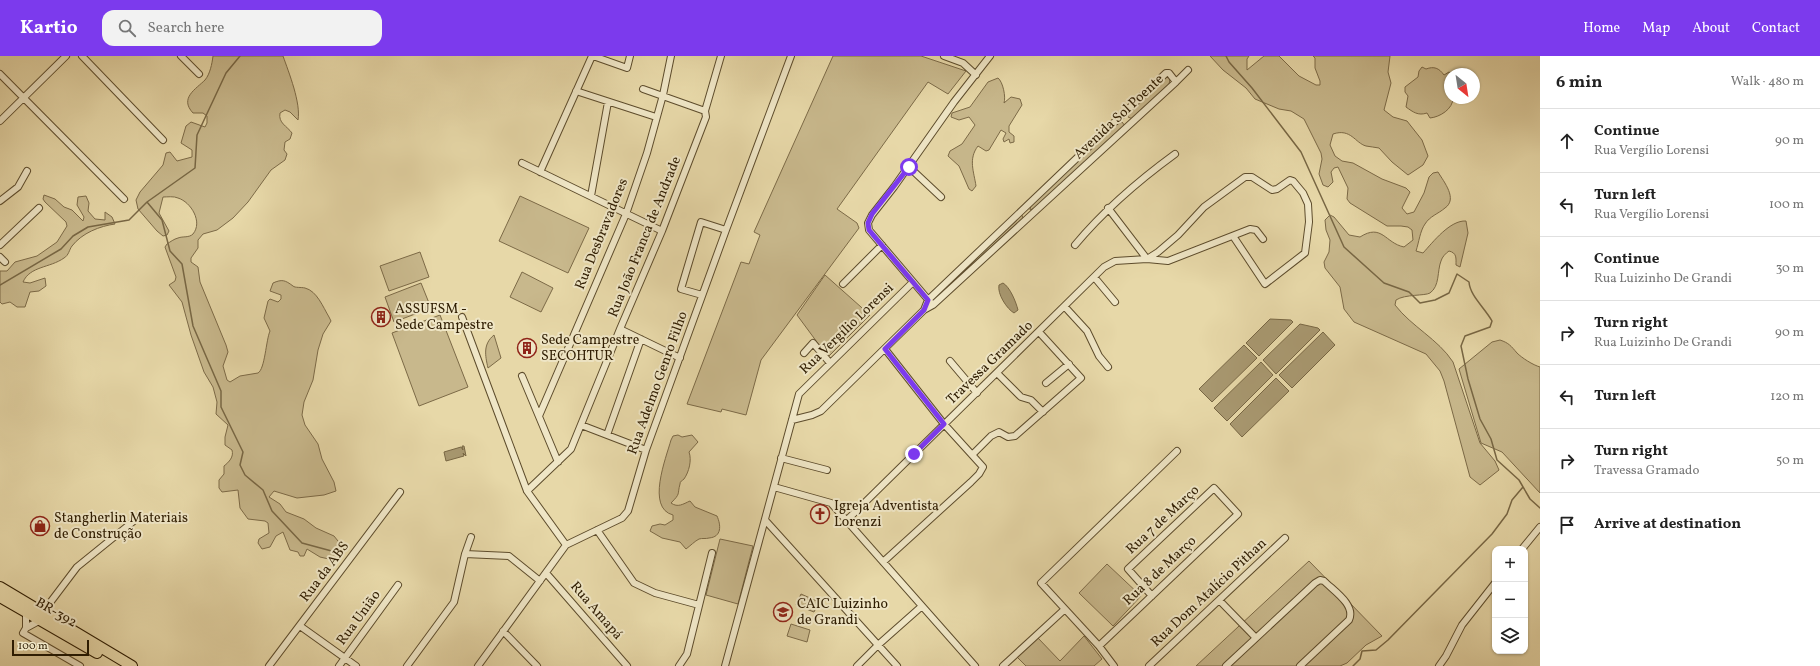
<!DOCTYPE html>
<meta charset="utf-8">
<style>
body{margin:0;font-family:Vollkorn,serif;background:#f2f2f2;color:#222}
.controls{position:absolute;right:12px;bottom:12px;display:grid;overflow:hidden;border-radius:8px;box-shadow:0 1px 3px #0004}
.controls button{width:36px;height:36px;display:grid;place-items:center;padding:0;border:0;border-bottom:1px solid #e0e0e0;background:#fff;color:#222;font:20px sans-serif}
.compass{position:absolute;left:1444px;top:12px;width:36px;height:36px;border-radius:50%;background:#fff;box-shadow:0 1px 3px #0004;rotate:150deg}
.scale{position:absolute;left:12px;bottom:10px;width:77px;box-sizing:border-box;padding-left:4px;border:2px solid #2f1d02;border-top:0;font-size:11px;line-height:14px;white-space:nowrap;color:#2f1d02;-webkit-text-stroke:3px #efe6c6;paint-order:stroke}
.stop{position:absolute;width:12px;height:12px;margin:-9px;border:3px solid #7c3aed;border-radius:50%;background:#fff}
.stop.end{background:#7c3aed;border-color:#fff;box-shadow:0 1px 4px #0008}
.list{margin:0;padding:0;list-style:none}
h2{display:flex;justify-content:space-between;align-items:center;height:52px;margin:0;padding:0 16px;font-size:17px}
h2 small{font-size:13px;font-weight:400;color:#767676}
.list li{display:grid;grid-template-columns:26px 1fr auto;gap:12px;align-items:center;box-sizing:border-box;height:64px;padding:0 16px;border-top:1px solid #e0e0e0}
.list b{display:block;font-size:15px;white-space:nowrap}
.list p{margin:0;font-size:13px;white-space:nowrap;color:#767676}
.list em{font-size:13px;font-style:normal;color:#767676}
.icon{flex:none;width:22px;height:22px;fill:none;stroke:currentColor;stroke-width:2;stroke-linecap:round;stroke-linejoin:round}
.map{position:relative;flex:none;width:1540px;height:610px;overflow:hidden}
header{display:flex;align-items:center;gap:24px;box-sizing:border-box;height:56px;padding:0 20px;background:#7c3aed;color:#fff}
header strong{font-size:19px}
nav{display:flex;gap:22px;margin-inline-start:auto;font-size:14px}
.search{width:280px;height:36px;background:#f2f2f2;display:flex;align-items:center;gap:10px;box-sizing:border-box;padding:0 14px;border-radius:12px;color:#767676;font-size:15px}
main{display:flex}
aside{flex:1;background:#fff}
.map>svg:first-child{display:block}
.green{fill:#c8b88c;stroke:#7c6a47}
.water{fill:#a89870;stroke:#786744}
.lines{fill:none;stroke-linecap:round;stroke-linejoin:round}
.stream{stroke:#786744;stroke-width:1.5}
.minor-casing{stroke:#5d4c2c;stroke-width:8}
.trunk-casing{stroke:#2f1d02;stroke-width:12}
.minor{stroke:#efe6c6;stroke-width:6}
.trunk{stroke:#e7d8a8;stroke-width:10}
.route{stroke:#7c3aed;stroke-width:5}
.labels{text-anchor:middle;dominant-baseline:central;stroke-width:4;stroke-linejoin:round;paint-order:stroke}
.street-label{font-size:14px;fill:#2f1d02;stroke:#efe6c6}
.poi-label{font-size:14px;fill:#2f1d02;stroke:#efe6c6;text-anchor:start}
</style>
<header>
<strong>Kartio</strong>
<div class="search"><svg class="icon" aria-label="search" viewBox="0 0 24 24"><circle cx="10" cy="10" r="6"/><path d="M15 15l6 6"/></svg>Search here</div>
<nav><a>Home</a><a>Map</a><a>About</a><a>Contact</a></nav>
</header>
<main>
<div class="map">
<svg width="1540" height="610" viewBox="0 0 1540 610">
<rect width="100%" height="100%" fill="#e7d8a8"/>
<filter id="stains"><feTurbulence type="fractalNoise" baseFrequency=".005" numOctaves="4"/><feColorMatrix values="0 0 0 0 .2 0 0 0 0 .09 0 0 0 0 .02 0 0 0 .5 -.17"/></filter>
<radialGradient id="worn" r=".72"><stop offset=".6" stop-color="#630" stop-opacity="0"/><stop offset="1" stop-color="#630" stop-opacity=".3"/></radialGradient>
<path class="green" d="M213,0H283C289,17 301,47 298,64L290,56L285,54L280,57C278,67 287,70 292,77L290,83L285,86L284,94L287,98L285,104L271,114L248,146L233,162L217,174L203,178L198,184V192L191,202V206L198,211L200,226L226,289L228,296L223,310L227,324L230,326L240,320L258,317C265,313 266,284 270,275L264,262L268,245L270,243L278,246L281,243V239L270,235L273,227C282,223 285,224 293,230C295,232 301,231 305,232C317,235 323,251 329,261L331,265L323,278L318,294L313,324L304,346L302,359L305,369L318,388L322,403L334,426L336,435L324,439L297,442L274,435L269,441L280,448L286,456L304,463L316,472L334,480L342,490L343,499L333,504L320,501L307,493L304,500H300L298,496L290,494L283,476L276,480L270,491L262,493L258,487L259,483L269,477L268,467L265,465L248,463L240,452L238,434L222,436L219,432V424L224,418V410C229,406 234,401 232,394L225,389V381L228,369L216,358L217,346L213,331L204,316L191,279L182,246L169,229L175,225L176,221L165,191L167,188C170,186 174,183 178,182C183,180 189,182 193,178C203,166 191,146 178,142C174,140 167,141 163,141L159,157L169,175L167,179L163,180L157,175L138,153L136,144L140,136L163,109L166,97L170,96L177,105L192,101V94L181,87L186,70L191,66L205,71L207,67V60L203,57H193C179,42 196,33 205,24C210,18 212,8 213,0Z
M833,0H921L966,15L948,38L928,26L837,153L857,167L859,172L761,304L746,359L722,353L721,356L687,348L741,206L749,208L760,179L754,176Z
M1210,0H1249L1247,3V14L1264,0H1279L1299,20L1316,29H1320V25L1315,12V2L1313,0H1390L1388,16L1391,27L1384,54L1393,61L1407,65L1422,84L1428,100L1423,109L1408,119L1392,106L1379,92C1375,91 1370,91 1366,90C1355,87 1351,72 1333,78L1330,89L1335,100L1342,105L1353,107L1382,123L1406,132L1410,136L1402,152L1407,158L1414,156L1424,137L1429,121L1433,117L1438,116C1444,126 1458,143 1445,152C1438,158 1430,160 1425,168C1420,175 1419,186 1416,195L1423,197C1433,186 1450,164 1466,165L1468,177L1460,211L1456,209C1456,202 1457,197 1449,195C1446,197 1442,201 1441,205C1437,215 1440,230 1430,237C1425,240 1405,238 1396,244L1395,249C1412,271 1438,283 1453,306L1480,387L1495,405L1499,414L1480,429L1470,421L1444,325L1440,315L1426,298L1354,266L1344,253L1340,231L1325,212L1324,206L1329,196L1330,184L1326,174L1325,164L1330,159L1334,161L1349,179L1360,181C1382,167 1385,187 1404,191L1413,184L1412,174L1408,171L1401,170H1387L1350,147L1347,143L1348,132L1338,111L1334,112L1331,116L1333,126L1328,131L1323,129L1319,118L1322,103L1321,97L1304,63L1291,55L1279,53L1255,43L1246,32L1223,14Z
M1422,11L1426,13C1434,10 1439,12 1444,19L1449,16L1452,18H1450V42H1453C1453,53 1440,61 1430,62L1427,57C1418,60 1413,56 1406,51L1408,40L1405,36V31L1418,21L1419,15Z
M1166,20L1170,22L1169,29L1133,63L1128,61V56Z
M998,22C1003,26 1006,41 1004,47L1011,41L1020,43L1022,49L1009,70V76L1014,80V86L1010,87L1009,83L1004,86L1003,83L1006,77L1001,74L989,94L986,95L978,90C968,103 974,116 976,130L972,135L969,133L959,110L948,100L950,95L962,88L975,69L969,61L959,64L951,61L952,57L970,51L988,26Z
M1122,66L1125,70L1035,152L1030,154L1031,149L1118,68Z
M44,139L55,143L64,151L72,154L83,165L84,161L77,149L78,141L86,140L89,147L88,155L95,163L105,164V156L112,161L115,168C100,170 82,177 72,190C69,194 69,199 64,202C50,212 30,210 23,226L30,227L45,222L46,230L39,235L30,236L25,251H17L10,246L2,248L0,246V215H7L15,206L37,200L57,186L67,170L66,166L45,146L43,143Z
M520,140L589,172L568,217L499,185Z
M1021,157L1023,162L935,242L934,241Z
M420,196L429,221L389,235L380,210Z
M522,216L553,232L541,256L510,241Z
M825,219L870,259L828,301L797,259Z
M421,227L431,252L394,266L385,241Z
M440,259L468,331L419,350L392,277Z
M494,279L501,302L488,312C485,299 483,288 494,279Z
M1500,284C1509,287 1511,290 1517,297C1522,302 1533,309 1540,311V437L1502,396L1481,387L1459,313L1492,286Z
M678,379L682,381L692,379L698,386L689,396C692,404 689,416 684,423C682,425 680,425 680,428C677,439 681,437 671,447C678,452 683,448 690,445L695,451L717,460C721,469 722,481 709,482C706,483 702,482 699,483C695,485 690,490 686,493L680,486L662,482L650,475L652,470L660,468L665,469L673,464V459C646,452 666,402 671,384L673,380Z
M720,483L753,490L738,548L706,539Z
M1309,505L1382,580L1366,589L1347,607L1340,610H1196Z
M1107,508L1141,540L1113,570L1079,537Z
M801,538L819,546L814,556L796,549Z
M791,568L810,574L807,586L787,580Z
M1084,580L1102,603L1094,610H1026L1017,601L1038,582L1060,605Z"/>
<path class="water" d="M1003,227C1010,231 1016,246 1018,254L1014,257C1007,253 997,238 999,229Z
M1270,263L1291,264L1293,266L1259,300L1246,287Z
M1300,268L1318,272L1320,274L1276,318L1263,304Z
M1323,276L1335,289L1292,332L1279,319Z
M1244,289L1257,302L1212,346L1199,333Z
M1261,306L1273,319L1227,365L1214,352Z
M1276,322L1289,335L1242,381L1230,368Z
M462,390H464L466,400L463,397L464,400L446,405L444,396L461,391L463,394Z"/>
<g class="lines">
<path class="stream" d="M1226,0L1229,6L1252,32L1301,96L1344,191L1384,227L1409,236L1420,247L1435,244L1449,237L1457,218L1469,226C1470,240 1485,252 1492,265L1490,271L1465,280L1461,290L1468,323L1480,363L1491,383L1497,404L1519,424L1530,443L1540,452
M147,146L162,164L170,195L182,208L193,270L221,335V351L243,396L240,409L245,419L263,434L272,455L302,487L339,497
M0,229L61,193L73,180L88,171L129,164L147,146L195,112L197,79L226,17L240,0
M1353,610L1360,603L1362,595L1376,594L1388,584L1492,478L1507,458L1512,444L1523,431"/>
<g class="minor-casing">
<path id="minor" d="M82,0L163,84
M181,0L199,18
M593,0L627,12L630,0
M944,0L963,7L976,19
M0,18L124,143
M1176,26L1188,14
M643,33L705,55
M576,35L656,61
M0,65L66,0
M522,107L662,175
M909,111L941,141
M540,116L592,0
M591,140L608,46
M0,145L18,131L27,115
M1108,152L1147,203L1158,196L1178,179L1204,151L1245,121H1252L1272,134L1277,133L1290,124L1293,125L1303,137L1308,148L1309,166L1305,197L1265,228L1233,180
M0,189L39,152
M1075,189C1105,153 1138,125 1175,98
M0,201L5,206
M1095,222L1115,246
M843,228L882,189
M702,239L681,233L701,166L726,174
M931,247L869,174L868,167L872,159L894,131L954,46L990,0
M1065,251L1087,275L1099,300L1108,311
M462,261L527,435L566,489
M620,273L680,302
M804,297L813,287L830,307
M950,305L977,337
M997,317L1021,341L1031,344L1043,356
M522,320L558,406
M1046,327L1069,308
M539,360L626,158L647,97L663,39L671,0
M792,364L812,359L821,355L924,254L933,249L1176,26L1169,17H1166L928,244L924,254
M581,369L646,394
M607,379L641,283
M972,399L991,380L999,376L1008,381L1015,380L1081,322L1039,276
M781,402L827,414
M774,431L831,447L975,610
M527,435L571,393L620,273L662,175L706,61L705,55L721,0
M765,464L897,610
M846,465L1104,211L1115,205L1147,203L1168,205L1250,173L1256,174L1263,183
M597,474L634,527L655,537L699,549
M1522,493L1540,471
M465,498L509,500L540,525
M883,506L971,426L979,418L983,411L944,368L885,293
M546,517L627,610
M1219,544L1256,582
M26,555V572L23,577L80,610
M43,556L77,511L140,460
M300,570L356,610
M26,572L37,566H43
M503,575L537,610
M1099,590L1238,458L1214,432L1128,513L1152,540
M269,610L400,436
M339,610L398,529
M407,610L454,546L465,498L471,481
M478,610L566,489L622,462L628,455L646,394L726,174L791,0
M679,610L687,598L712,497
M725,610L799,338L913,226
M857,610L878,589L922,550
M1003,610L1065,553
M1114,610L1099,590L1041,527L1177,395
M1149,610L1285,482
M1226,610L1315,527L1320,524L1324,525C1334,535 1356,549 1349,564L1300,610
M1439,610L1446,600L1462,569L1495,527"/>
</g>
<g class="trunk-casing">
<path id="trunk" d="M0,531L132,610
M0,541L97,597"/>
</g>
<use href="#minor" class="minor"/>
<use href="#trunk" class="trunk"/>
</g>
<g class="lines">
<path class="route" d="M909,111L872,158L868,167L869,174L928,244L924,254L885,293L944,368L914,398"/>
</g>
<defs>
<g id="building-ring" transform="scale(1)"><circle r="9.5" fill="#efe6c6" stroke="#8f2418" stroke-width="1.5"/><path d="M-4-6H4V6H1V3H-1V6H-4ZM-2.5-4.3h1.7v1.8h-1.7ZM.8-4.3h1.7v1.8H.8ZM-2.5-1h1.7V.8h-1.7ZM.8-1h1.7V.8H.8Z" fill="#8f2418"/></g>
<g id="church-ring" transform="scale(1)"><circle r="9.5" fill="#efe6c6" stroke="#8f2418" stroke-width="1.5"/><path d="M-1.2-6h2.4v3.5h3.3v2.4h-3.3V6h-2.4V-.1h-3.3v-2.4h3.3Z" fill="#8f2418"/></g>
<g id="shop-ring" transform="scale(1)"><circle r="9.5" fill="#efe6c6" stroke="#8f2418" stroke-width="1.5"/><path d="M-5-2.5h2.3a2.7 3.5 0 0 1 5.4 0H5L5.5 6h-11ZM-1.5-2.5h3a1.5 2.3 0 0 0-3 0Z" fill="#8f2418"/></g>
<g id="school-ring" transform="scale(1)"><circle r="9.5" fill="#efe6c6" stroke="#8f2418" stroke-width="1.5"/><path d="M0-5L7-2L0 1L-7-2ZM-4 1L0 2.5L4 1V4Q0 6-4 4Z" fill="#8f2418"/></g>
</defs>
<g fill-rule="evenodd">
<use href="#building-ring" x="381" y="261"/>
<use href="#building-ring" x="527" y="292"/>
<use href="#church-ring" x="820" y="458"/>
<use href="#shop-ring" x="40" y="470"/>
<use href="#school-ring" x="783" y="556"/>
</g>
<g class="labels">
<g class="street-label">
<text transform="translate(1119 61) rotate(-43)">Avenida Sol Poente</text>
<text transform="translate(602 178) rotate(-68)">Rua Desbravadores</text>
<text transform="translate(645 181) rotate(-68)">Rua João Franca de Andrade</text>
<text transform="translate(847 273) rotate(-44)">Rua Vergílio Lorensi</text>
<text transform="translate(990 307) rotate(-44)">Travessa Gramado</text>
<text transform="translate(658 327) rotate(-70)">Rua Adelmo Genro Filho</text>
<text transform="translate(1163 464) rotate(-43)">Rua 7 de Março</text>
<text transform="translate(1160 515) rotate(-43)">Rua 8 de Março</text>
<text transform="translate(325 516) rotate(-53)">Rua da ABS</text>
<text transform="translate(1209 537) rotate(-43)">Rua Dom Atalício Pithan</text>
<text transform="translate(596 555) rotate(49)">Rua Amapá</text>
<text transform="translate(56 557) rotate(30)">BR-392</text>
<text transform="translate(359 562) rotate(-54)">Rua União</text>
</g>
<g class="poi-label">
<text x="395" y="253">ASSUFSM -<tspan x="395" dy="16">Sede Campestre</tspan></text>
<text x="541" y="284">Sede Campestre<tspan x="541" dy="16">SECOHTUR</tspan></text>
<text x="834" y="450">Igreja Adventista<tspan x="834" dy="16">Lorenzi</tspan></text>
<text x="54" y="462">Stangherlin Materiais<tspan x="54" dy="16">de Construção</tspan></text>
<text x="797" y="548">CAIC Luizinho<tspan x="797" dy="16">de Grandi</tspan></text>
</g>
</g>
<rect width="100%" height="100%" filter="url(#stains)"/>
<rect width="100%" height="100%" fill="url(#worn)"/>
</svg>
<div class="controls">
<button>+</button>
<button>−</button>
<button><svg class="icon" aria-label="layers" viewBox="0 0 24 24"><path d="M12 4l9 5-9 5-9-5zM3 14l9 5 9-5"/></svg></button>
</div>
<svg class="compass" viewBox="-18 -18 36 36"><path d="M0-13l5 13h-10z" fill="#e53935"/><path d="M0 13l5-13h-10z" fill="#767676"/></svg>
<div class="scale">100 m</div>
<div class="stop" style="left:909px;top:111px"></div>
<div class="stop end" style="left:914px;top:398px"></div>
</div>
<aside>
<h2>6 min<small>Walk · 480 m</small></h2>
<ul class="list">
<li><svg class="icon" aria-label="ahead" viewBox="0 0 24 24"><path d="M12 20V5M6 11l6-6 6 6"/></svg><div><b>Continue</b><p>Rua Vergílio Lorensi</p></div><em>90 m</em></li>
<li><svg class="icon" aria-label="left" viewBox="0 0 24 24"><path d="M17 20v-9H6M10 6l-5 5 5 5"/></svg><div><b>Turn left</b><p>Rua Vergílio Lorensi</p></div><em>100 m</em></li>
<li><svg class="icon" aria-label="ahead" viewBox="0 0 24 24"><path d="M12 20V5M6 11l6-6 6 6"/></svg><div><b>Continue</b><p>Rua Luizinho De Grandi</p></div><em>30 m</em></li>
<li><svg class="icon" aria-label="right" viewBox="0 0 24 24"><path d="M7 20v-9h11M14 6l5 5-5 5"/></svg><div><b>Turn right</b><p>Rua Luizinho De Grandi</p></div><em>90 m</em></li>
<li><svg class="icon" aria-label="left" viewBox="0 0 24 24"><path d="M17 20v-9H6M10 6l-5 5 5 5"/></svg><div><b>Turn left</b></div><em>120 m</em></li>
<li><svg class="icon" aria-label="right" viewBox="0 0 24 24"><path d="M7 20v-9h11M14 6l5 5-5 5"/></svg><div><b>Turn right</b><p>Travessa Gramado</p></div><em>50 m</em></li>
<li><svg class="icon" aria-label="arrive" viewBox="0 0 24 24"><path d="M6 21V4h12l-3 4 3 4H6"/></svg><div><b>Arrive at destination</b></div></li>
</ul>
</aside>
</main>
